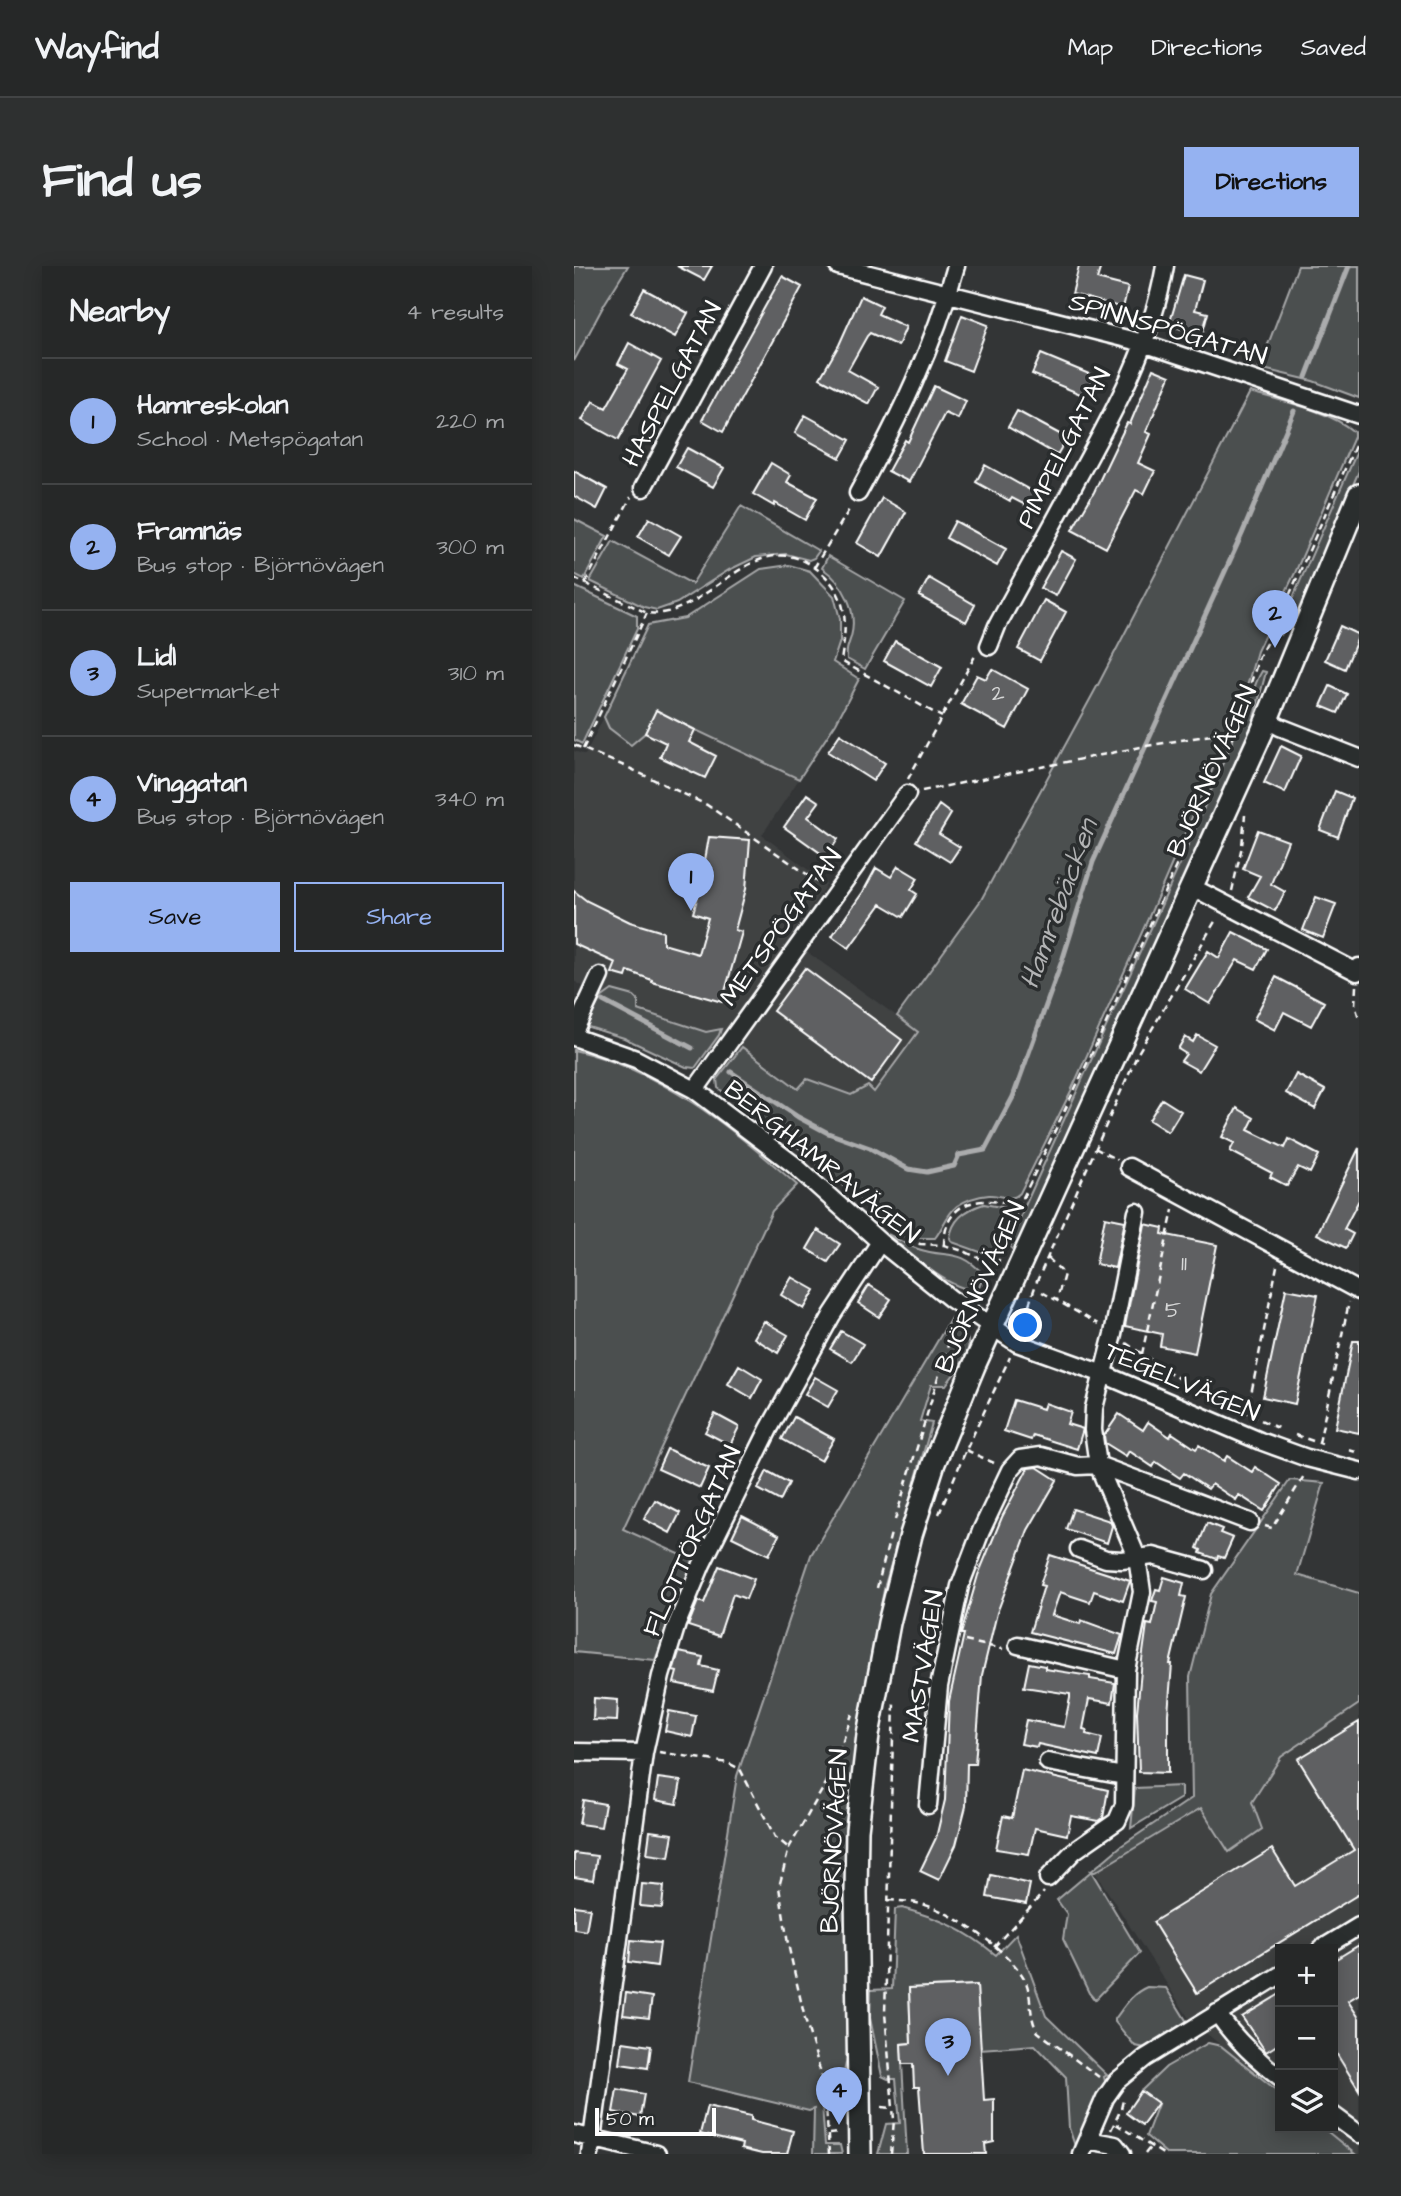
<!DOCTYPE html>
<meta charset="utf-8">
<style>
body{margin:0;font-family:"Architects Daughter",sans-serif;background:#2e3030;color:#f1f3f6}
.controls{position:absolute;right:21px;bottom:21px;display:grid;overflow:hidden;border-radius:0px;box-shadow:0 4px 18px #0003}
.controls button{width:63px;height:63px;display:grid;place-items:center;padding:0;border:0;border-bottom:2px solid #424445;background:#262828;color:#f1f3f6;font:35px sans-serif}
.scale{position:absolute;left:21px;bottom:18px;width:121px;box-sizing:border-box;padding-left:7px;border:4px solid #fff;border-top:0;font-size:19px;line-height:24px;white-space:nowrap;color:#fff;-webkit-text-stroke:5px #2a2d2e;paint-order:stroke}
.you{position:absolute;left:452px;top:1060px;width:24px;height:24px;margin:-18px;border:5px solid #fff;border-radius:50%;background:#1a73e8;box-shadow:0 0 0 10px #1a73e833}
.badge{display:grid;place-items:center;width:46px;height:46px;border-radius:50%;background:#95b2f1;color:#111;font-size:23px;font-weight:700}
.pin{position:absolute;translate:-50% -58px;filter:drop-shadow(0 2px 4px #0008)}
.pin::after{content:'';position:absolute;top:37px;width:24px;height:21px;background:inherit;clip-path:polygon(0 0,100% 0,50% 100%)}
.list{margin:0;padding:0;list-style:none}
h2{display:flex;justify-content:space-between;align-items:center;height:91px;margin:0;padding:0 28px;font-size:30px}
h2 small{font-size:23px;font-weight:400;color:#a4a6a8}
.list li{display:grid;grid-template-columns:46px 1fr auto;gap:21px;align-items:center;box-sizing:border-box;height:126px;padding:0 28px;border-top:2px solid #424445}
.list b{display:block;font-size:26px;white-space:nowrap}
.list p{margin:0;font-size:23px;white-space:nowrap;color:#a4a6a8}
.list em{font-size:23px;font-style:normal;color:#a4a6a8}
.actions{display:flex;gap:14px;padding:21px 28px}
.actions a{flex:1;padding:16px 0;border:2px solid #95b2f1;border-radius:0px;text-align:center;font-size:24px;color:#95b2f1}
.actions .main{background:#95b2f1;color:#111}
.icon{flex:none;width:38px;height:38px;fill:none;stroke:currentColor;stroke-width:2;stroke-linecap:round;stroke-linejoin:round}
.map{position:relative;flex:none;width:785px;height:1888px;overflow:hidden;border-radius:0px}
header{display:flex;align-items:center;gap:42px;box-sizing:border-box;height:98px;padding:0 35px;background:#262828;border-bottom:2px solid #424445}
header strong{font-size:33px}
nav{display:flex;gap:38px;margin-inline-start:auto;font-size:24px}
.intro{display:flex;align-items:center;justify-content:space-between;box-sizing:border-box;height:168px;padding:0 42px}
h1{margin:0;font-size:49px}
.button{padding:18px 32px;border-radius:0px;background:#95b2f1;color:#111;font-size:24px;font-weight:700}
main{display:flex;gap:42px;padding:0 42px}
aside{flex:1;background:#262828;border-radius:0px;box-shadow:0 4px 18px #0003}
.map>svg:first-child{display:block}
.built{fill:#404243}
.green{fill:#4c4f50;stroke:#a6a7a8;stroke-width:2}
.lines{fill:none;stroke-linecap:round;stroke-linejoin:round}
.stream{stroke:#abacad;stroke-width:5}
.building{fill:#5f6162;stroke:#fff;stroke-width:2}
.minor-casing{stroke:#fff;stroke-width:21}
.major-casing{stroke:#fff;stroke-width:26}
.path{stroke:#fff;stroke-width:2.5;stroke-dasharray:7 5;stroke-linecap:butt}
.minor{stroke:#2a2d2e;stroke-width:16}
.major{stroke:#2a2d2e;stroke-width:21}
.labels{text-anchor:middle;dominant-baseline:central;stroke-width:7;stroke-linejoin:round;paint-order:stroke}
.number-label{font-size:23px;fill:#d7d8d8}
.street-label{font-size:26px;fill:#fff;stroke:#2a2d2e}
.water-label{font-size:28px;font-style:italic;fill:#b2b3b4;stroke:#2a2d2e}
</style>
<header>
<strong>Wayfind</strong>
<nav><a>Map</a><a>Directions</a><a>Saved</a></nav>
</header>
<div class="intro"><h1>Find us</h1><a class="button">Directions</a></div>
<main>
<aside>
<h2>Nearby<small>4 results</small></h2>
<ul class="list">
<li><span class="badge">1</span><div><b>Hamreskolan</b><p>School · Metspögatan</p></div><em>220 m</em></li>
<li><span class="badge">2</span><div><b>Framnäs</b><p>Bus stop · Björnövägen</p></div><em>300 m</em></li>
<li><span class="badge">3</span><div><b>Lidl</b><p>Supermarket</p></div><em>310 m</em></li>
<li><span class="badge">4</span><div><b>Vinggatan</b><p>Bus stop · Björnövägen</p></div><em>340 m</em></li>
</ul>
<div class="actions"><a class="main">Save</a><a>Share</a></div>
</aside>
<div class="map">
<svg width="785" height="1888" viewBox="0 0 785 1888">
<rect width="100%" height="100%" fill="#333536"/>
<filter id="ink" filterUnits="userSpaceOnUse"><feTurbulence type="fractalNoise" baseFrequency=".0143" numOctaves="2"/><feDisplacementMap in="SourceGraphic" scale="14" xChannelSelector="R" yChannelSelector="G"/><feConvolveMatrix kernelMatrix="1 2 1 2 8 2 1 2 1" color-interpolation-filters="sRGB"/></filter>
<g filter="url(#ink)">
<path class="built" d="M47,417L121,464L225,513L188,569L253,618L215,673L345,766L267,870L136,777L26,730L0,715V485L11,489Z
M785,1437V1888H781L749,1862H759V1683H706V1827L616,1754L521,1606L628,1542L654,1585L678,1536L707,1491Z"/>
<path class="green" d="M0,0H54L31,37L0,95Z
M724,0H785V132L739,115L685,102Z
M676,126C708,135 755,144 780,166V171L721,307L683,385L670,431L577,646L497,825L446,927C436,937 427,928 415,929C404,930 392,934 383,940C372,949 369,962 361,972H343L310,955L226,883L144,822L143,813L168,781L224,823L233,813L277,829L294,820L300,826L344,766L323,750L407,634L526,415Z
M785,181V205L725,343L707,369L703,368Z
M167,240L245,285L240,292L235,294L212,288L182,291L155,304L103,337L83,344L70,341L16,315L39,275L118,318Z
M0,253L33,270L10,313L0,308Z
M254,290L331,335L291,403L273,393C272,383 274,380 277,371C284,345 270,317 248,302Z
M215,299L236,305L260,330L266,353V375L259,396L285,413L262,457L225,513L82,445L71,467L57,479L35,462L30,451L74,359L111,352L187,303Z
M0,320L63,350V363L8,478L0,474Z
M688,405L692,406L678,459L468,929L439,984L436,981L437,977L450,942L606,598L660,471C676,451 675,425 688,405Z
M38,724L60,730L64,734V744L132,766L147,763L145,769L121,802L112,801L50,772L11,760L27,732Z
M0,784C87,804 157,861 223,919L198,945L49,1263L121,1295L81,1394L0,1386Z
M410,938L432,942L437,947L432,967L420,991L378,976L376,972C378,953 393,943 410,938Z
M314,968C323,973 334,980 344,983C374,993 385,981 410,1009L404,1024C376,1026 334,986 314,968Z
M377,1052C408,1078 392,1091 372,1119H357L346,1155L358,1157L311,1319L293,1411L278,1514L271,1650L273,1793L264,1832L248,1839L251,1879H266L268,1888H239L240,1843L235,1845L114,1816L163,1510L237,1289Z
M716,1214L750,1217L723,1309L785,1327V1438L707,1491L678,1536L688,1563L655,1586L627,1542L521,1606L517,1605L566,1687L521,1734L515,1727L489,1673L493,1648L483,1634L547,1580L618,1532L616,1411L637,1328Z
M607,1520V1532L557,1562L561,1522Z
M328,1642C367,1653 390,1663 422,1689L442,1668L472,1750L533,1809L530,1811L533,1823L504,1888H498L501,1880L495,1862L492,1811L461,1779L406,1783L402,1719L335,1722L337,1777L327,1778L333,1888H304L312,1858L326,1857L322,1813H314L308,1810L296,1752L297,1724L318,1723L321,1643Z
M573,1721L592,1722L613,1756L606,1766L572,1782L561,1780L541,1756V1753C550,1741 558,1727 573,1721Z
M634,1777L647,1780L706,1827V1862H749L781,1888H593L572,1870L584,1838L567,1825L592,1801Z"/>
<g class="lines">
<path class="stream" d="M732,111L775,0
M29,735L118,782
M157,806L224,851L254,867L296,882L334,903L353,906L380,900L385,889L411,884L439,831L489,692L519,596L668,268L720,145"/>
</g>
<path class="building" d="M103,0H138L130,14Z
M505,0H527L523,13L554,21L549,42L498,28Z
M610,9L629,14L621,44L634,47L628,69L595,59Z
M208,10L228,21L149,166L128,154Z
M70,23L114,47L101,71L57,47Z
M287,30L308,40L304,48L332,61L324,80L296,67L293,70L274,104L304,121L295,138L246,112L265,79Z
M388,49L414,59L397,105L371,95Z
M55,77L87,95L44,174L8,154L19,135L32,142L54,103L44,98Z
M467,88L520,110L511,130L458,108Z
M579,103L596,110L572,166L577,168L564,197L581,205L570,228L562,224L532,282L498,264L520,226L553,157L556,158Z
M360,120L392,135L384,153L371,147L335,216L314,205L331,174L334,176Z
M443,145L493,172L483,189L434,161Z
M231,149L276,174L266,192L221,167Z
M113,182L150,202L139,221L102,201Z
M197,197L217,209L213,216L243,232L231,254L201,237L200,240L179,228Z
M411,199L463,228L455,241L438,232L436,235L402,216Z
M0,205L33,223L23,243L0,230Z
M308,232L332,246L307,291L283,277Z
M75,252L107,270L95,289L64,271Z
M381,255L432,283L423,300L372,272Z
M487,285L502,293L482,330L466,322Z
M355,312L401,339L392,356L345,330Z
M470,334L492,346L466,395L444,383Z
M766,360L785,369L771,403L751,394Z
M321,375L368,401L357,421L310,395Z
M418,403L454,423L433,463L387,438L403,409L412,413Z
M756,420L773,428L764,447L747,440Z
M82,444L121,464L115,476L142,490L131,512L86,491L92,477L71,467Z
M266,468L311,497L299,515L254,486Z
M707,480L727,490L711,527L690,517Z
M761,525L778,532L764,571L746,564Z
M233,528L245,536L234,551L264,573L252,591L210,561Z
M365,539L377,548L365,568L386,581L376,596L342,575Z
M684,564L714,575L697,618L711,626L701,645L674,631L686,610L669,603Z
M135,571L176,574L172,623L161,664L168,666L148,736L78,716V714L54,705L52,711L38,707L42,697L0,678V625L13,635L56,656L89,666V678L124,688L134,652L119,647L126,623Z
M324,600L344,612L337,624L343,628L329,651L307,638L275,682L258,670L289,626L302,602L317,611Z
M742,631L762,638L749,672L729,664Z
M659,666L693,683L682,703L663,694L636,738L611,723L634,685L645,692Z
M231,702L328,774L297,817L199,745Z
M702,711L750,736L737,760L710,746L701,764L680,753Z
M623,769L641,779L625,805L607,795L612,788L604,783L611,771L619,776Z
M722,808L751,824L741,843L712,827Z
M588,833L607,845L594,866L575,854Z
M663,842L680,852L674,864L711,882L715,873L745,889L736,907L724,901L713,920L696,911L698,907L656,885L660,877L648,871Z
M785,882V934L770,963L779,968L772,982L743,968Z
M531,951L551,955L541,1002L522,998Z
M571,958L589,962L588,968L643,979L621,1087L586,1080L588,1068L551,1060Z
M244,964L266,978L254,996L233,983Z
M218,1011L241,1024L230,1043L207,1029Z
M295,1019L317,1033L305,1051L284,1037Z
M712,1023L744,1029L721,1138L689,1131Z
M190,1055L214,1069L204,1087L180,1072Z
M267,1065L289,1078L278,1096L256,1083Z
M779,1075H785V1167L761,1162Z
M165,1099L188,1113L178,1132L154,1118Z
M241,1111L264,1124L254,1141L231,1128Z
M440,1134L469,1143L471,1137L497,1146L493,1158L509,1163L503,1183L459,1169L457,1174L430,1165Z
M141,1148L165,1161L156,1179L131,1166Z
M545,1148L569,1164L574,1156L596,1171L598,1167L622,1183L625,1179L650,1195L653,1190L678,1206L681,1201L707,1218L690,1245L665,1229L662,1234L638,1218L634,1223L610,1207L606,1212L582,1196L579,1201L555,1185L552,1190L531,1177L530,1170Z
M220,1151L260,1173L247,1195L208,1173Z
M93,1183L135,1202L126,1222L84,1203Z
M463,1201L483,1214L454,1264L423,1347L408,1409L401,1498H393L392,1540L382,1579L365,1614L346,1605L362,1572L371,1534L375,1435L390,1368H387L404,1309L428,1251L454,1202Z
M193,1205L215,1217L206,1235L184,1223Z
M81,1234L106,1247L96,1267L70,1253Z
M499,1243L536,1255L538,1260L533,1277L492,1263Z
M168,1250L205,1269L195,1289L158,1271Z
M633,1257L648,1263L646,1267L659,1272L650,1292L644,1290L643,1293L626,1287L627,1284L623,1282Z
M476,1289L556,1315L549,1335L520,1325L516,1336L486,1326L478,1349L506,1358L507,1354L548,1369L542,1388L456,1366L470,1320L466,1319Z
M145,1300L180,1313L172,1333L159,1328L145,1370L114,1360L124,1335L130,1337Z
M590,1311L610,1317L607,1330L612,1331L596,1398H598L594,1448V1507L565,1506L563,1446L568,1394L573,1358L578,1359L583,1336L578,1335L582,1323L586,1324Z
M105,1386L129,1391L127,1400L144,1404L139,1425L100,1417L103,1406L99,1405Z
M455,1397L471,1400V1403L516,1410V1413L541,1417L538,1437L515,1433L509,1463L513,1464L512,1468L528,1472L524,1491L464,1478L463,1481L447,1478L452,1454L490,1461L496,1432V1428L450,1421Z
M20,1432L44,1434L43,1455L19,1454Z
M95,1445L122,1450L118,1471L91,1465Z
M785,1456V1628L623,1727L579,1656L698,1583L721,1620L780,1584L724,1493Z
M448,1504L534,1524L529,1552L525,1555L497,1550L493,1569L461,1562L455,1588L422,1583L429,1550L438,1552Z
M84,1512L107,1515L103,1538L81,1534Z
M9,1534L31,1538L27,1561L5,1558Z
M76,1565L99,1568L95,1591L73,1588Z
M0,1587L23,1590L19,1614L0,1611Z
M417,1609L456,1618L452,1638L413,1631Z
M68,1618L90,1620L88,1642L66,1640Z
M0,1640L16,1642L12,1665L0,1663Z
M57,1674L86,1677L83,1700L55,1696Z
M785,1679V1728L774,1735L785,1752V1824L759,1782V1695Z
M403,1719L410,1834L420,1833V1876L411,1878L412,1888H350L345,1821H340L339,1798H328L327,1778L337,1777L335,1722Z
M52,1727L78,1731L75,1752L49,1749Z
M706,1728V1777L692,1786L668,1751Z
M49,1776L77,1780L74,1802L46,1798Z
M43,1823L70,1828L66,1851L39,1846Z
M567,1825L584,1837L568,1859L552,1847Z
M133,1840L177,1850V1854L219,1865L213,1888H188L167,1883L168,1878L126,1868Z"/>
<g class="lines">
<g class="minor-casing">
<path id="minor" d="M264,0L569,77L785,149
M69,222L189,0
M284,227C324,154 360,81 382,0
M415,380L423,360C449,312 476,264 502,215C539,148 578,77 591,0
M693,454L706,461L785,492
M618,621L783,706L785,701
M0,766L26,710
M0,771L62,793L121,824L219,898L306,976L377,1033L443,1077L529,1108L686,1175L733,1192L785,1205
M121,824L333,528
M555,901L785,1025
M505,1283L532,1293L548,1294L579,1290L630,1304
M444,1379L552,1404
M0,1486L70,1487
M474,1496L550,1510
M354,1539L365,1420L386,1320L407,1265L436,1204L446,1193L467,1190L504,1200L524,1199L676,1256
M474,1612L500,1585L543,1555L550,1539L552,1404L568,1326L563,1291L524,1199L519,1164L520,1142L539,1068L563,946
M747,1683L785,1660
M643,1747C660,1772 682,1793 706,1811
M759,1849L785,1868
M0,1868L83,1888
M513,1874L541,1879L548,1888
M16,1888L70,1487L87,1410L103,1358L128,1298L195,1163L258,1049L306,976
M507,1888L531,1832L543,1815L571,1792L706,1709"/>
</g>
<g class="major-casing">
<path id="major" d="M286,1888L282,1627L283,1564L294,1469L315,1357L337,1269L360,1197L400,1100L687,468L785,229"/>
</g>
<path class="path" d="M240,302L276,242
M0,312L73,347C136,356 183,245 251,310C276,335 272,363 267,395L368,451
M11,317L57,231
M0,479L55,502L133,539L247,618
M9,483L73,347
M334,513L401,390
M348,525L572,480L661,465
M658,625L668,580L671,549
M782,720L781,739L785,752
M521,882L543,894
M323,967L346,978L370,979L392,986L415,997
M370,979C371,931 409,930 445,940
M474,992L490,1008L483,1034
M468,1026L524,1058
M404,1030L420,1007L445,940L529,764L611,580L664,458L685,391L708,346L785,171
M447,1062L463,1015L564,787L643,652
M552,1077L620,1123L708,1164
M568,1088L599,944
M673,1148L703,1000
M721,1169L748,1178
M745,1177L775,1036
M392,1184L420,1197
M775,1184L785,1187
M365,1248L392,1184L436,1091
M321,1254L381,1056
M691,1260L698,1262L731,1208
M303,1322L317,1267
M391,1375L429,1383
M85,1486L154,1497L166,1503L201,1571L215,1582
M314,1634C328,1635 344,1636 357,1641C386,1651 437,1687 451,1714C459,1731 454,1751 464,1766L525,1811
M420,1681L470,1626
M252,1838H264
M308,1841L319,1842
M542,1858L589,1888
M537,1864L547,1843L549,1834
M255,1868L265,1867
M255,1888L252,1838L246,1804L231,1753L214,1678L205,1621L215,1582L259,1505L278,1448
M317,1888L320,1854L311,1747L320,1437
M571,1888L577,1880"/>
<use href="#minor" class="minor"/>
<use href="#major" class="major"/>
</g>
</g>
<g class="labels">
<g class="number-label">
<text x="424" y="427">2</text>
<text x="610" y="997">11</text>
<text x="599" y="1044">5</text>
</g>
<g class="street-label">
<text transform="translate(594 63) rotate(16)">SPINNSPÖGATAN</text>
<text transform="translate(98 118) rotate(-62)">HASPELGATAN</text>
<text transform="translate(490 182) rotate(-63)">PIMPELGATAN</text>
<text transform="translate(638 505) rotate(-66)">BJÖRNÖVÄGEN</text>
<text transform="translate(207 661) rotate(-54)">METSPÖGATAN</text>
<text transform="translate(248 896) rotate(39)">BERGHAMRAVÄGEN</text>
<text transform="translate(406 1021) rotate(-66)">BJÖRNÖVÄGEN</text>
<text transform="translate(608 1116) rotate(23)">TEGELVÄGEN</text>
<text transform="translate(118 1275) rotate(-66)">FLOTTÖRGATAN</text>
<text transform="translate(349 1400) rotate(-81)">MASTVÄGEN</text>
<text transform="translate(260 1575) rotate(-87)">BJÖRNÖVÄGEN</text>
</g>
<g class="water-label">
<text transform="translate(485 638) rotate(-70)">Hamrebäcken</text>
</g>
</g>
</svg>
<div class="controls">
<button>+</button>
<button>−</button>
<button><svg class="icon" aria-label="layers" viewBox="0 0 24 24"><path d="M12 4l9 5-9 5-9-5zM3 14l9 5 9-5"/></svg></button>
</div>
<div class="scale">50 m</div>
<div class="you"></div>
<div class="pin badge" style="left:117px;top:645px">1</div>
<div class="pin badge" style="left:701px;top:382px">2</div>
<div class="pin badge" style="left:374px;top:1810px">3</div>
<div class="pin badge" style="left:265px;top:1859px">4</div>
</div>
</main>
